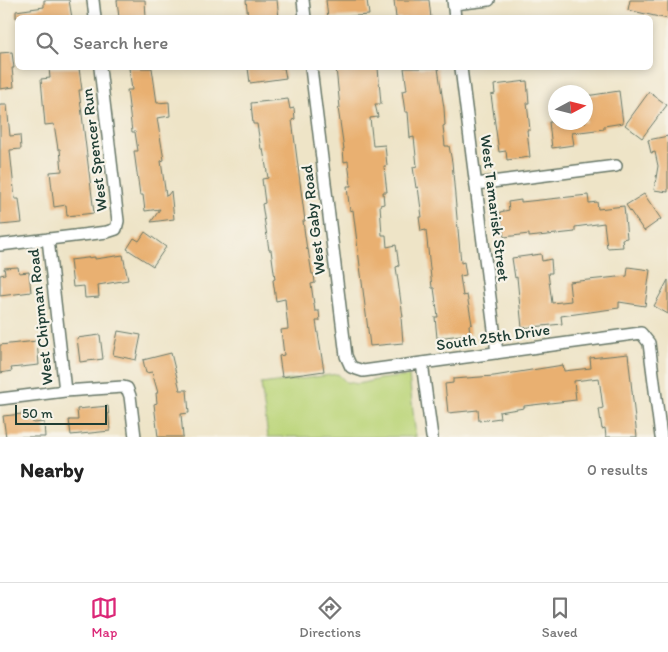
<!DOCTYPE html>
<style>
body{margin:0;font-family:Itim,sans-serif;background:#f2f2f2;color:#222}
.compass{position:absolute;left:548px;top:85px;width:45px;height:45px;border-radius:50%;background:#fff;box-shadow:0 2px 8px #0003;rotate:83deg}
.scale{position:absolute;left:15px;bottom:12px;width:92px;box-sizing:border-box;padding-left:5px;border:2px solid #1f3d34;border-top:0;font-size:14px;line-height:18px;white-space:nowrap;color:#1f3d34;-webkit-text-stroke:4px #f7f3e8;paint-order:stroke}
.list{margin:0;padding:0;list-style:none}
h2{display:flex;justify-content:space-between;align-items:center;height:65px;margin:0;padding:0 20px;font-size:21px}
h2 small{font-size:16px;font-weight:400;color:#767676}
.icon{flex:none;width:28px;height:28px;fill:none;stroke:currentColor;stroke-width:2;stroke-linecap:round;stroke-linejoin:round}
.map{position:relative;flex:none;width:668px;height:437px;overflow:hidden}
.search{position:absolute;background:#fff;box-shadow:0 2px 8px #0003;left:15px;right:15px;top:15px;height:55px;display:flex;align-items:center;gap:12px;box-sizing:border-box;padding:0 18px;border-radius:8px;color:#767676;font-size:19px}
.sheet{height:145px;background:#fff}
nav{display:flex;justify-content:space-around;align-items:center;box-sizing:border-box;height:70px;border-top:1px solid #e0e0e0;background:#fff;font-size:14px;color:#767676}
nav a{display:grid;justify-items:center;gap:2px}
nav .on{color:#db2777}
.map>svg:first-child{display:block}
.green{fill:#bcd57a;stroke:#6e8957}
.building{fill:#e9b071}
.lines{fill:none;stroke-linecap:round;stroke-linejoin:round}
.street-casing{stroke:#677767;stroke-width:14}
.street{stroke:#fff;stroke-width:11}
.labels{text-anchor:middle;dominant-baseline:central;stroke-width:4.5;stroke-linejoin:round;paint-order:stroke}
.street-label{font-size:16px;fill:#1f3d34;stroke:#f7f3e8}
</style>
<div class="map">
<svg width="668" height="437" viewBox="0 0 668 437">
<rect width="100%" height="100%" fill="#f7f3e8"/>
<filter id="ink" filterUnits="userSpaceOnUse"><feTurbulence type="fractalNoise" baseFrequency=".02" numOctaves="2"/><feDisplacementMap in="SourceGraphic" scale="10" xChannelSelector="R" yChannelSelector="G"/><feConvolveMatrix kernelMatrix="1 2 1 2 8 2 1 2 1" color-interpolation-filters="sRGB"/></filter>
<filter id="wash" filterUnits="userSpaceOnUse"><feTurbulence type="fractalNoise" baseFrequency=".0096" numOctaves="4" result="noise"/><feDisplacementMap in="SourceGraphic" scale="20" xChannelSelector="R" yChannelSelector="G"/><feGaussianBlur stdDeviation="1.12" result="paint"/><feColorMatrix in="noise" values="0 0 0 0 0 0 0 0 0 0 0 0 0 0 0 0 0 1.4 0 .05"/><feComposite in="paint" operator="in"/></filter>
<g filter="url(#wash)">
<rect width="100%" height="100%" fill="#eee4c7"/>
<path class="green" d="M338,374L346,382L358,384L380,379L409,376L416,437H268L261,384Z"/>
<g id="blocks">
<path class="building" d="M44,0H69L72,18H16V11L44,7Z
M117,0H145L146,18H119Z
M246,0H277L279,18H248Z
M326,0H367L369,15L328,18Z
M394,0H429L431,18H396Z
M630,0H668V19L628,10Z
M12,52L14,68H12L14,87L0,89V53Z
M49,68H79L82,90H79L94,213L67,216L66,205L54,207L50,172L62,171L60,149H58L54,124L45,125L41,79L50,78Z
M129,68H152L157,103L169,102L170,116L157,118L164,160L161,161L166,196L168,195L171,191L174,219L151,222L160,209L145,211L143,195H140L134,151H138L135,132H132L127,90H132Z
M248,68H284L286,78L250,83Z
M336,68H378L381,104H375L378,117L370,118L373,146L385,145L387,166H384L387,192H383L384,204L380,205L382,235H386L387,247L396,245L399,266L396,267L403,317H401L403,343L370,346L353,210L350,211L348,196L347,186H351L348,161L344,162L343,149H344L338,108H340Z
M404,68H438L444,108L445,125L443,126L445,146H449L452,162L461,263L464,262L466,275L460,276L463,296L467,295L472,324L469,325L470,334L437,338L435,317H438L434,288H432L426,230L421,231L419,217H422L418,187L416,188L413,167L417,166L414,137L410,138L408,112H405L402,91L407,90Z
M527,81L529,103H527L530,130H527L530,157L507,160L506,151L499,152L491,95L495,94L494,85Z
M619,91L623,123L604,126V129L572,133L574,145L552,148L549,122H586V96Z
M649,92L667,105L642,138L625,125Z
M288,99L290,109L294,108L295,119L292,120L305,221H303L307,250L308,249L312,274H314L315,283L311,284L315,311H319L320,321H316L324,371L282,377L279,356L284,355L281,330L288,329L285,299L276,301L273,280L275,279L271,250H269L262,204L265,203L262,179L268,178L263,149H261L257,124H253L251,103Z
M0,105H7L10,136L20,135L21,149L10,150L15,199H19L22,223L0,225Z
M668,136V192L654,190L658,166L655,152L651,153L648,140Z
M644,194L661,219L644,231L626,205Z
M588,195L589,203L597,202L598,209L624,206L627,238L622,239L623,247L607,248L604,223L575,227V232L529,237V234L504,237L500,212L509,210L508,202L521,200V202Z
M145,232L166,247L153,266L127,249L134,238L139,241Z
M541,254L542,261L551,259L552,273H548L552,303L571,301L569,282L627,276L628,267L650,270L645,306L619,302V308L561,316L562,324L522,328L517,277L515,278L512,258Z
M123,255L128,280L98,285L99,297L85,298L84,286L73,287L70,260L95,257V259Z
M18,267L19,273L29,272L31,292L0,296V275L5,274L4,268Z
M668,280V314L654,306Z
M118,331L141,335L136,360L113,355Z
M100,335L103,359L80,362L77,338Z
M37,341L39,365L11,368L12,371L0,373V345Z
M171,353L180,390H187L189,413L181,414L183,437H158L154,404L157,403L156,393H158L152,372L146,373L143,360Z
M628,354L637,437H606L605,428L602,429L599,409L603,408L599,378L574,381L576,400L524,406V408L499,412L500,418L479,421L478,410L448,413L445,384L453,383V379L494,376L563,365L564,371L591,368L590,358Z
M108,406L110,431L71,435L69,420H78L77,409Z
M32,413L33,423L44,422L45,437H6L3,416Z"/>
</g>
</g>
<g filter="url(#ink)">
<use href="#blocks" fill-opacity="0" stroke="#677767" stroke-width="1"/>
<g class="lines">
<g class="street-casing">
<path id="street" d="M93,0L95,18
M303,0L305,18
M453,0L455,18
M454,4L489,0
M311,68L346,356L351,367L363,371L641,333L649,343L661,437
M461,68L497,353
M476,184L616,166
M48,239L65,391
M0,245L107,232L116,229L118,221L100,68
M422,363L432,437
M0,399L65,391L123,387L127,388L130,396L135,437"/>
</g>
<use href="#street" class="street"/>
</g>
</g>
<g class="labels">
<g class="street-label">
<text transform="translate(94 150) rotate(-97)">West Spencer Run</text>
<text transform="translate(495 208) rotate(83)">West Tamarisk Street</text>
<text transform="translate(313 220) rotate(-97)">West Gaby Road</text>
<text transform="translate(40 317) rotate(-96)">West Chipman Road</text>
<text transform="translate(493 337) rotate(-8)">South 25th Drive</text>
</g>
</g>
</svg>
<svg class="compass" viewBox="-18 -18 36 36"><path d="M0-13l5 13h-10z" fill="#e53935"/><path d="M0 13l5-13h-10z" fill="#767676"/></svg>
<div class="scale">50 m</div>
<div class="search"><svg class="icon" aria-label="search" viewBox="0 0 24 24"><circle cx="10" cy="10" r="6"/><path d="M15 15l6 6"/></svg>Search here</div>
</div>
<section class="sheet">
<h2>Nearby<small>0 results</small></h2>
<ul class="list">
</ul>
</section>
<nav>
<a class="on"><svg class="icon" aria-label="map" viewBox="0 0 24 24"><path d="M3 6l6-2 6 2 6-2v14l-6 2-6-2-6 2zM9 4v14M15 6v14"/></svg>Map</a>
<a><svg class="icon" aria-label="directions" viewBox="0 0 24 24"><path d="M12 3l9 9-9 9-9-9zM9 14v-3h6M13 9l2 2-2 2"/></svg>Directions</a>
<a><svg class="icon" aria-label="saved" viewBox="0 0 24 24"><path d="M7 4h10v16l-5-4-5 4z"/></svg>Saved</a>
</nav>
